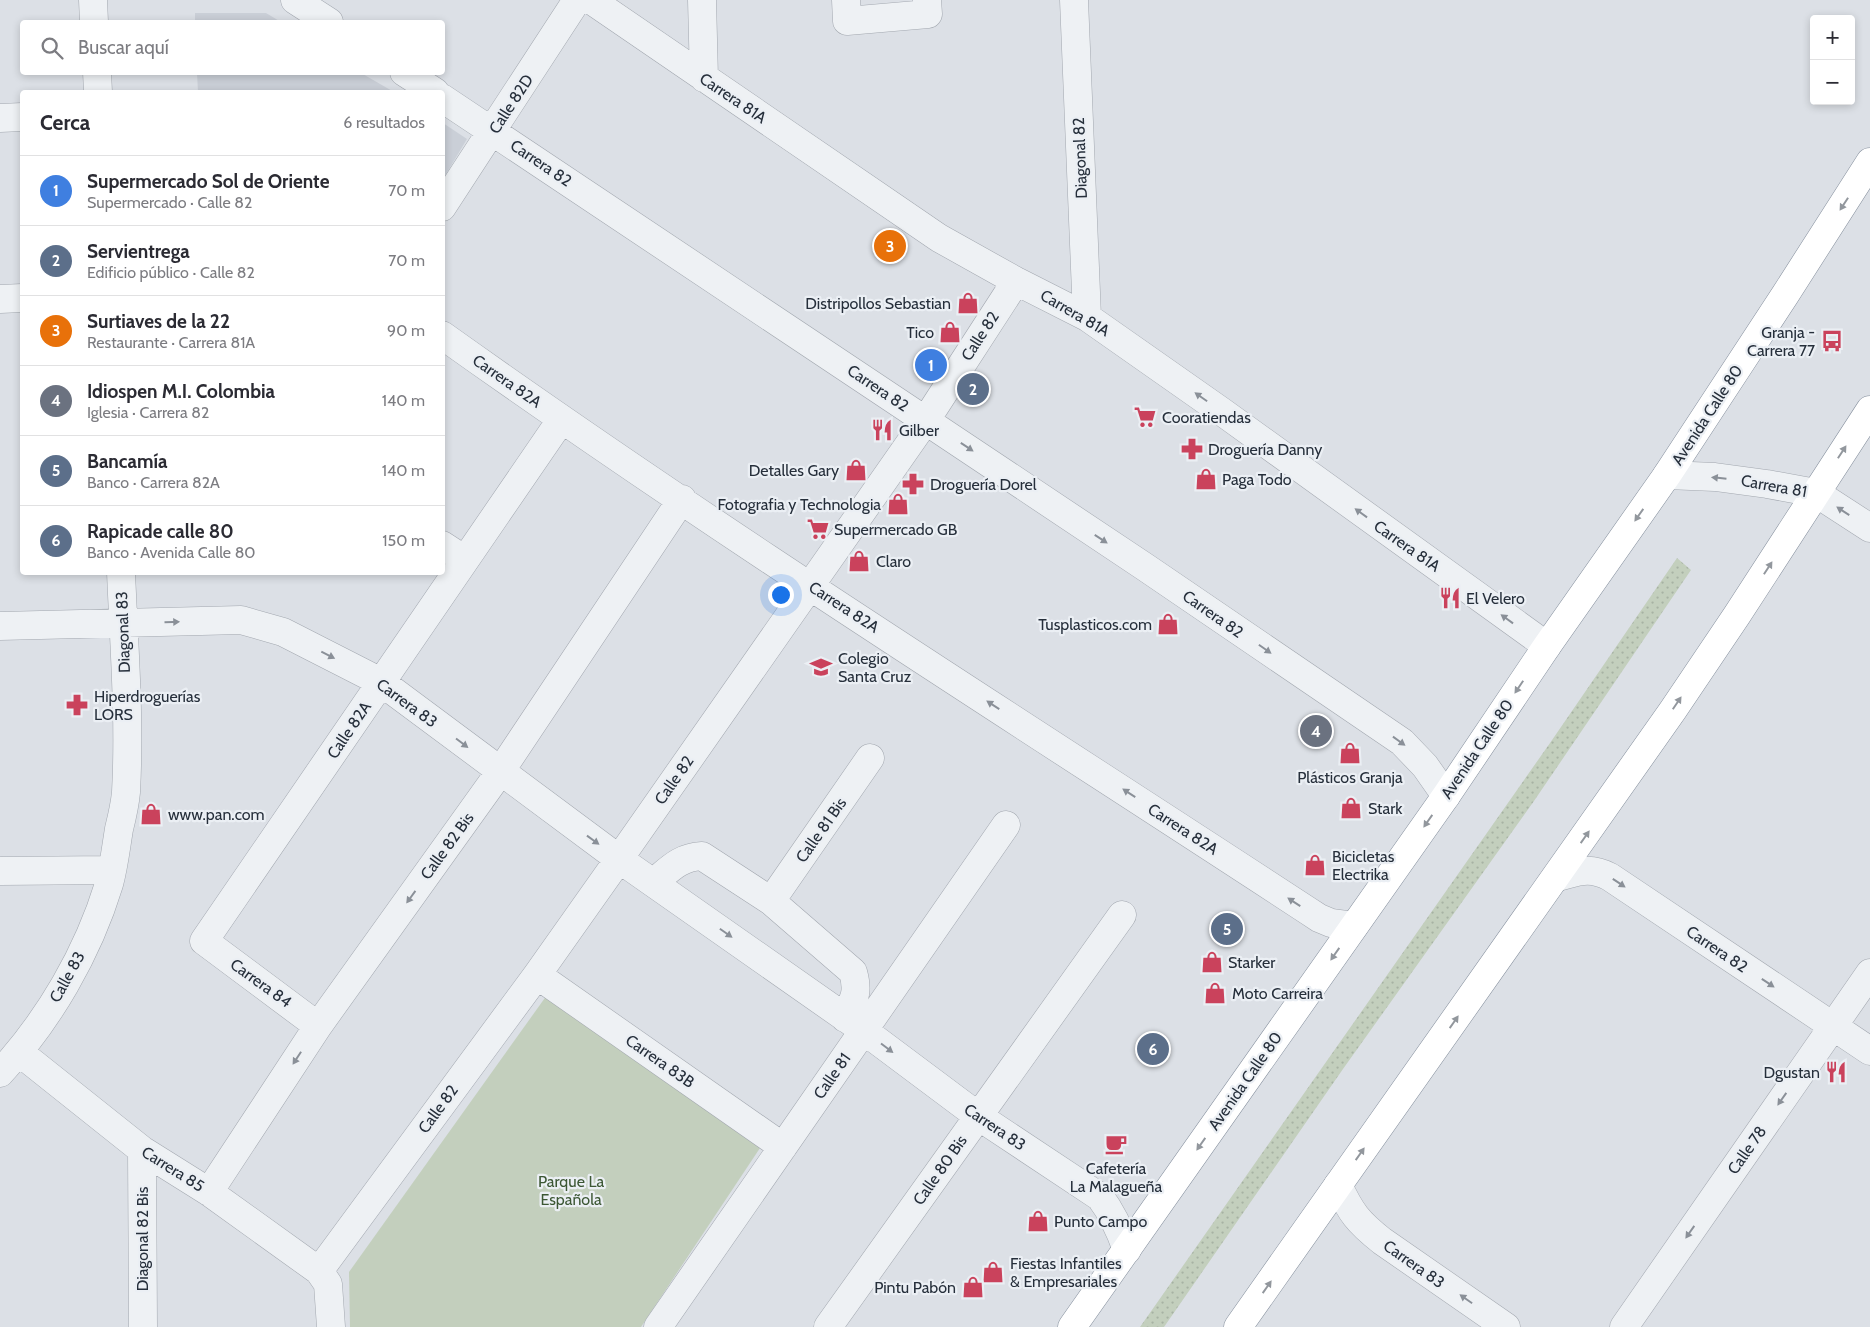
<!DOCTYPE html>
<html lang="es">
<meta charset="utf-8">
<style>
body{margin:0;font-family:Cabin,sans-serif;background:#f7f7f7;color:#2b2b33}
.controls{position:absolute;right:15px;top:15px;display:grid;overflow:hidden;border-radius:5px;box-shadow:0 2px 8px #0003}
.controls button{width:45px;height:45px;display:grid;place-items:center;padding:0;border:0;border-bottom:1px solid #e1e1e2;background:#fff;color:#2b2b33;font:25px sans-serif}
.you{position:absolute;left:780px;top:594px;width:18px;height:18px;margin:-12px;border:4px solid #fff;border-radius:50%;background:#1a73e8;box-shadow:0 0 0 8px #1a73e833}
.badge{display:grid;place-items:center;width:32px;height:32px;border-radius:50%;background:#111827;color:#fff;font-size:16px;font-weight:700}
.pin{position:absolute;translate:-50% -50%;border:2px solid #fff;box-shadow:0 1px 5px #0006}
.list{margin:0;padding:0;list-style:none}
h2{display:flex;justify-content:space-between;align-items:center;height:65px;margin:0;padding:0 20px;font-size:21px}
h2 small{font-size:16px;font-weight:400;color:#7c7c81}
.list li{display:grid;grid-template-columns:32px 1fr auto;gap:15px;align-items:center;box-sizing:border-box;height:70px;padding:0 20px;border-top:1px solid #e1e1e2}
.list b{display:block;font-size:19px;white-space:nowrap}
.list p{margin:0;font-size:16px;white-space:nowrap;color:#7c7c81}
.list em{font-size:16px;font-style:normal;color:#7c7c81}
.icon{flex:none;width:28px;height:28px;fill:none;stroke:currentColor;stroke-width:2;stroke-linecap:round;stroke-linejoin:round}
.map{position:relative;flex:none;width:1870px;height:1327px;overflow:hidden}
.search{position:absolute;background:#fff;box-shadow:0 2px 8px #0003;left:20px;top:20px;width:425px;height:55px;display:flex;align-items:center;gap:12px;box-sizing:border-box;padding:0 18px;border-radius:5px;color:#7c7c81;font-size:19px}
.panel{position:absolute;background:#fff;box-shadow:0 2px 8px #0003;left:20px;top:90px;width:425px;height:485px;border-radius:5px}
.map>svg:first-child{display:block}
.built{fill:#cacfd7}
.grass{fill:url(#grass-dots)}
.green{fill:#c3cfbd}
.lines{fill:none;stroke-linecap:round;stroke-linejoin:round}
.minor-casing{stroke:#a2a7af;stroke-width:29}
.highway-casing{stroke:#848e9c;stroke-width:29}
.minor{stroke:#eef1f4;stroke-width:28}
.highway{stroke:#fff;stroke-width:28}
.oneway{fill:#92979d}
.oneway2{fill:#8a9098}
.labels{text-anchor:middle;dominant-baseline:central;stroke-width:4.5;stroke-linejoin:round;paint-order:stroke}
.street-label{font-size:16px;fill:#262f3b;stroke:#ebeff4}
.poi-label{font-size:16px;fill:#262f3b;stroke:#ebeff4;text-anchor:start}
.park-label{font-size:16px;fill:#3c5734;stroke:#ebeff4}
</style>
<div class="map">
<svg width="1870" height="1327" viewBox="0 0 1870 1327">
<defs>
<pattern id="grass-dots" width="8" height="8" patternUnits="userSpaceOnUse" patternTransform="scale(1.25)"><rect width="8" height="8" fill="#c3cfbd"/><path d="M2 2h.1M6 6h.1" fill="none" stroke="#a7b2a3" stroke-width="1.8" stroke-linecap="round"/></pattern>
</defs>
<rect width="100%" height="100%" fill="#dce0e6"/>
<path class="built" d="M195,13H266L281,22H195Z
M197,73H361L394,92H198Z
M443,123L467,139L443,179Z"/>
<path class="grass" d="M1677,558L1691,570L1534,801L1343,1069L1164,1327H1140L1550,743Z"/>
<path class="green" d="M547,995L760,1148L641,1327H350L349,1272Z"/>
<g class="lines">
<g class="minor-casing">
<path id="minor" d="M93,0L94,22
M295,0L329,22
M591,0L939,238L1016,281L1087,317L1221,411L1547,646
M702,0L704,78
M846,0L847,21L928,14L927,0
M1074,0L1087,317
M97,72L98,92
M404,72L435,92
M442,98L1145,567L1402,742L1425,766L1446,796
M0,118L22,117
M442,207L577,0
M0,299L22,298
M442,335C728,539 1026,726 1319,918L1331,923L1354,926
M1667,475L1715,477L1767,484L1816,493L1870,528
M442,545L465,560
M0,626L241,620L283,632L381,682L619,859L863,1030L978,1116L1100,1197C1113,1214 1120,1230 1127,1250
M0,871L112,870
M1557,877C1578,872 1589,866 1610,877L1870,1051
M654,882C670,869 680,857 702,856L771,901L853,972C859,993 854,999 845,1018
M771,901L870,758
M537,975L783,1147
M318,1026L204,941L561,420
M19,1052L142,1150L209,1192L319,1271L328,1284L331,1327
M0,1073C49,1020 88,953 109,884C114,866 116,847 119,829C122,817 125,804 126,792C130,719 124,645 121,572
M142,1150L143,1327
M1338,1185C1351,1213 1358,1222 1382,1241L1506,1327
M209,1192L318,1026L500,772L682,499
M319,1271L537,975L619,859L926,420L1016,281
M658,1327L1006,825
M828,1327L1122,915
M1624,1327L1870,973"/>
</g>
<g class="highway-casing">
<path id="highway" d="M1072,1327L1446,796L1547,646L1667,475L1785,295L1870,162
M1238,1327L1673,710L1737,615L1870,410"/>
</g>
<use href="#minor" class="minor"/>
<use href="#highway" class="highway"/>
</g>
<defs><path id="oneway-solid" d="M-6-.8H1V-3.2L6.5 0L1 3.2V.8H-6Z" transform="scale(1.25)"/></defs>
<g class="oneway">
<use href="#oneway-solid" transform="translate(1844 204) rotate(123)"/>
<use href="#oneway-solid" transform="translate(1842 452) rotate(-57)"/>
<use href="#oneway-solid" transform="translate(1639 515) rotate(125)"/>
<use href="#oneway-solid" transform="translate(1768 568) rotate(-57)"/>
<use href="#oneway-solid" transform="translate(1519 687) rotate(124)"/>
<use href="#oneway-solid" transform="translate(1677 703) rotate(-56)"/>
<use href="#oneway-solid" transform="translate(1428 821) rotate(125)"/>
<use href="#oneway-solid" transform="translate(1585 837) rotate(-55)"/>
<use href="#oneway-solid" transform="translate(1335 954) rotate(125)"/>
<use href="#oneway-solid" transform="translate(1454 1022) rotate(-55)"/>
<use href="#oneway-solid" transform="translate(1201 1144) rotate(125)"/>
<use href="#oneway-solid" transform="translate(1360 1154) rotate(-55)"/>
<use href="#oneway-solid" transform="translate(1267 1287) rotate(-55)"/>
</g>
<g class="oneway2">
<use href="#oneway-solid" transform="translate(1201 397) rotate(-145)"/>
<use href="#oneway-solid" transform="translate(967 447) rotate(34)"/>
<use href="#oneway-solid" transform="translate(1719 478) rotate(-174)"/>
<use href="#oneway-solid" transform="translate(1843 511) rotate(-147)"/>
<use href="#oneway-solid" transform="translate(1361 513) rotate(-144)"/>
<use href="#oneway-solid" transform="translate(1101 539) rotate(33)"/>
<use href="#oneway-solid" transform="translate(1507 619) rotate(-144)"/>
<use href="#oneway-solid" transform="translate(172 622) rotate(-2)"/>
<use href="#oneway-solid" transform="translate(1265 649) rotate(35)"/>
<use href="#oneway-solid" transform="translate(328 655) rotate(27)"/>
<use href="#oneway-solid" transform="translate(993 705) rotate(-147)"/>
<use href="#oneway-solid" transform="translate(1399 741) rotate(36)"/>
<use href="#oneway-solid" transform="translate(462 743) rotate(37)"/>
<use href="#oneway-solid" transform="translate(1129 793) rotate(-147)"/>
<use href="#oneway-solid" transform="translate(593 840) rotate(36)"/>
<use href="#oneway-solid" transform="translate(1619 883) rotate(34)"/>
<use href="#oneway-solid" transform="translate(411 897) rotate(126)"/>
<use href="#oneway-solid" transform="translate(1294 902) rotate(-147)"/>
<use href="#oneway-solid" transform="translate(726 933) rotate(35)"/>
<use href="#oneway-solid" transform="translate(1768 983) rotate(34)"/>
<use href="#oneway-solid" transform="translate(887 1048) rotate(37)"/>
<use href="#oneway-solid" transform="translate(297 1058) rotate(123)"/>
<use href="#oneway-solid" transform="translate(1782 1099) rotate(125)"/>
<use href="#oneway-solid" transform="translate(1690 1232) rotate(125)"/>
<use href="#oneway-solid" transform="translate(1466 1299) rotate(-145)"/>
</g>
<defs>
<g id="shop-bare" transform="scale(1.725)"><path d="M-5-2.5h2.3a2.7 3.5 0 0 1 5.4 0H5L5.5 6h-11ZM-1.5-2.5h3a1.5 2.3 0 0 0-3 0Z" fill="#ca425c" stroke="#ebeff4" stroke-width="2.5" paint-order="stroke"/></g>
<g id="bus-bare" transform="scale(1.725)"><path d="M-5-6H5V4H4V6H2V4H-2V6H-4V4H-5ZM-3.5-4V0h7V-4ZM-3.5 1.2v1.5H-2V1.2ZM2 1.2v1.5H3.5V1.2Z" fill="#ca425c" stroke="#ebeff4" stroke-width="2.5" paint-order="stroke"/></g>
<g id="supermarket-bare" transform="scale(1.725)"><path d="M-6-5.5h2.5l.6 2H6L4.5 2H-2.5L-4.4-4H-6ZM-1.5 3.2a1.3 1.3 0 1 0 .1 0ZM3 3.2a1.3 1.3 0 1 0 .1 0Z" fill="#ca425c" stroke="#ebeff4" stroke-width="2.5" paint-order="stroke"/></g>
<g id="restaurant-bare" transform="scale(1.725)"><path d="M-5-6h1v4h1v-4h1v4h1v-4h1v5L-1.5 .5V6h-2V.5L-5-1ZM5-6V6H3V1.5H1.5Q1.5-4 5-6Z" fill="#ca425c" stroke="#ebeff4" stroke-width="2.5" paint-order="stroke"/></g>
<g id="pharmacy-bare" transform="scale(1.725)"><path d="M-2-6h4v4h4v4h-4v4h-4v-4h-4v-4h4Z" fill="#ca425c" stroke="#ebeff4" stroke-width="2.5" paint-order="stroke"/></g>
<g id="school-bare" transform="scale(1.725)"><path d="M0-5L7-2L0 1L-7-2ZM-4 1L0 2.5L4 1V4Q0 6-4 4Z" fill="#ca425c" stroke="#ebeff4" stroke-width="2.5" paint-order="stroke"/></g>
<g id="cafe-bare" transform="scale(1.725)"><path d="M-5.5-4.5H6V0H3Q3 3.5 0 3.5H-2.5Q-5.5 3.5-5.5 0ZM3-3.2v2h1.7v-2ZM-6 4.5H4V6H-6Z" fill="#ca425c" stroke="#ebeff4" stroke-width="2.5" paint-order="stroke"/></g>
</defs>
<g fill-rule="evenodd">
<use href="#shop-bare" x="968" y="303"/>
<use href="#shop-bare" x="950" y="332"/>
<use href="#bus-bare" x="1832" y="341"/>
<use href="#supermarket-bare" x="1145" y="417"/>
<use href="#restaurant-bare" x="882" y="430"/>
<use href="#pharmacy-bare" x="1192" y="449"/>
<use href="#shop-bare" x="856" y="470"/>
<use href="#shop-bare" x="1206" y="479"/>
<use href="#pharmacy-bare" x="913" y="484"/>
<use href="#shop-bare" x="898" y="504"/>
<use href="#supermarket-bare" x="818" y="529"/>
<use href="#shop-bare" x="859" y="561"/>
<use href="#restaurant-bare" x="1450" y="598"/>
<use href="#shop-bare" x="1168" y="624"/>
<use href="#school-bare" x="821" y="667"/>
<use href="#pharmacy-bare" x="77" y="705"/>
<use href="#shop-bare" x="1350" y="753"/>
<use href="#shop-bare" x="1351" y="808"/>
<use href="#shop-bare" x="151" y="814"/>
<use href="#shop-bare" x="1315" y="865"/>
<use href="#shop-bare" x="1212" y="962"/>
<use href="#shop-bare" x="1215" y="993"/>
<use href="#restaurant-bare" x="1836" y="1072"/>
<use href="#cafe-bare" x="1116" y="1144"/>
<use href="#shop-bare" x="1038" y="1221"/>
<use href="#shop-bare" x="993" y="1272"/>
<use href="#shop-bare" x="973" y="1287"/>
</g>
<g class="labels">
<g class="street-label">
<text transform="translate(733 98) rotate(34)">Carrera 81A</text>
<text transform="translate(511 104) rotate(-57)">Calle 82D</text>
<text transform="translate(1080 158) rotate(-92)">Diagonal 82</text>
<text transform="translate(541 163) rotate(34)">Carrera 82</text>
<text transform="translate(1075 313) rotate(30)">Carrera 81A</text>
<text transform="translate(980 336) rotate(-57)">Calle 82</text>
<text transform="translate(507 381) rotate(35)">Carrera 82A</text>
<text transform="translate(878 388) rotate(34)">Carrera 82</text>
<text transform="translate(1707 415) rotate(-57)">Avenida Calle 80</text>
<text transform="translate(1774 486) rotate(10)">Carrera 81</text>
<text transform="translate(1407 546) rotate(35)">Carrera 81A</text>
<text transform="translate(844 607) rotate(33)">Carrera 82A</text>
<text transform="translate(1213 614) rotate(35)">Carrera 82</text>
<text transform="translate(123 632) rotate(-92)">Diagonal 83</text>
<text transform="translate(407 703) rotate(36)">Carrera 83</text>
<text transform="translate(349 730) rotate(-56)">Calle 82A</text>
<text transform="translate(1477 749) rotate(-56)">Avenida Calle 80</text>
<text transform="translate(674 780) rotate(-55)">Calle 82</text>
<text transform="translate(1183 829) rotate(33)">Carrera 82A</text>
<text transform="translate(821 830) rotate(-55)">Calle 81 Bis</text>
<text transform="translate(447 846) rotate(-54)">Calle 82 Bis</text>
<text transform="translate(1717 949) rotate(34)">Carrera 82</text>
<text transform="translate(67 977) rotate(-61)">Calle 83</text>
<text transform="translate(261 983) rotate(36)">Carrera 84</text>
<text transform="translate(660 1061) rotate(35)">Carrera 83B</text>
<text transform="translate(832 1076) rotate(-55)">Calle 81</text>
<text transform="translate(1245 1081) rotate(-55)">Avenida Calle 80</text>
<text transform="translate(438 1109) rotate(-54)">Calle 82</text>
<text transform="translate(995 1127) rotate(34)">Carrera 83</text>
<text transform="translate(1747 1150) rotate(-55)">Calle 78</text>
<text transform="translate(173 1169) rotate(32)">Carrera 85</text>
<text transform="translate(940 1170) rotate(-55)">Calle 80 Bis</text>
<text transform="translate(142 1239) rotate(-90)">Diagonal 82 Bis</text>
<text transform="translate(1414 1264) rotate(35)">Carrera 83</text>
</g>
<g class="poi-label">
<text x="951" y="303" text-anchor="end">Distripollos Sebastian</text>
<text x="934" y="332" text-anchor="end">Tico</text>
<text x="1815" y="332" text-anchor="end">Granja -<tspan x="1815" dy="18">Carrera 77</tspan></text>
<text x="1162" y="417">Cooratiendas</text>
<text x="899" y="430">Gilber</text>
<text x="1208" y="449">Droguería Danny</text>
<text x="839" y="470" text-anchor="end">Detalles Gary</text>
<text x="1222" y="479">Paga Todo</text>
<text x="930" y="484">Droguería Dorel</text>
<text x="881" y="504" text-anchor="end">Fotografia y Technologia</text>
<text x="834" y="529">Supermercado GB</text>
<text x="876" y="561">Claro</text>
<text x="1466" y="598">El Velero</text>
<text x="1152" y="624" text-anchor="end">Tusplasticos.com</text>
<text x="838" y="658">Colegio<tspan x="838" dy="18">Santa Cruz</tspan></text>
<text x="94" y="696">Hiperdroguerías<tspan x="94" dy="18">LORS</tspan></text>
<text x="1350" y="777" text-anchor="middle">Plásticos Granja</text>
<text x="1368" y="808">Stark</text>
<text x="168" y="814">www.pan.com</text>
<text x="1332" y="856">Bicicletas<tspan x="1332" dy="18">Electrika</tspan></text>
<text x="1228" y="962">Starker</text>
<text x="1232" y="993">Moto Carreira</text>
<text x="1820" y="1072" text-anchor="end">Dgustan</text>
<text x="1116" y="1168" text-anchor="middle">Cafetería<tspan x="1116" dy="18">La Malagueña</tspan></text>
<text x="1054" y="1221">Punto Campo</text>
<text x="1010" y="1263">Fiestas Infantiles<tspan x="1010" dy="18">&amp; Empresariales</tspan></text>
<text x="956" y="1287" text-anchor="end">Pintu Pabón</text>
</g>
<g class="park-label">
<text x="571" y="1181">Parque La<tspan x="571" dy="18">Española</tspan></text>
</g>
</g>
</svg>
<div class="controls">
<button>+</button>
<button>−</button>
</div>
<div class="you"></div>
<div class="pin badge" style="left:931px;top:365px;background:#3f7fe0">1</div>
<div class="pin badge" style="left:973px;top:389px;background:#5c6f8a">2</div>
<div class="pin badge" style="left:890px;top:246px;background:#e8710a">3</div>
<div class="pin badge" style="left:1316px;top:731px;background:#6b7280">4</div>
<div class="pin badge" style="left:1227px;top:929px;background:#5c6f8a">5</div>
<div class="pin badge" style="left:1153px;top:1049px;background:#5c6f8a">6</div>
<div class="search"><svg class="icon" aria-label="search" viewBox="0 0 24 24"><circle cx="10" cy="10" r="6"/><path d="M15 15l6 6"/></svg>Buscar aquí</div>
<section class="panel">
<h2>Cerca<small>6 resultados</small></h2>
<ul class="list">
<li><span class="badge" style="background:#3f7fe0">1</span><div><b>Supermercado Sol de Oriente</b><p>Supermercado · Calle 82</p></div><em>70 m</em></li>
<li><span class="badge" style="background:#5c6f8a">2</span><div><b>Servientrega</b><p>Edificio público · Calle 82</p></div><em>70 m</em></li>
<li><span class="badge" style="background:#e8710a">3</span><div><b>Surtiaves de la 22</b><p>Restaurante · Carrera 81A</p></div><em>90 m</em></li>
<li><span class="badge" style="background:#6b7280">4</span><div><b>Idiospen M.I. Colombia</b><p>Iglesia · Carrera 82</p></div><em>140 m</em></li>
<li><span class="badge" style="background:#5c6f8a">5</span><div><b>Bancamía</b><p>Banco · Carrera 82A</p></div><em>140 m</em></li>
<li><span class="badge" style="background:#5c6f8a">6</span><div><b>Rapicade calle 80</b><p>Banco · Avenida Calle 80</p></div><em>150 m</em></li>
</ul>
</section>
</div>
